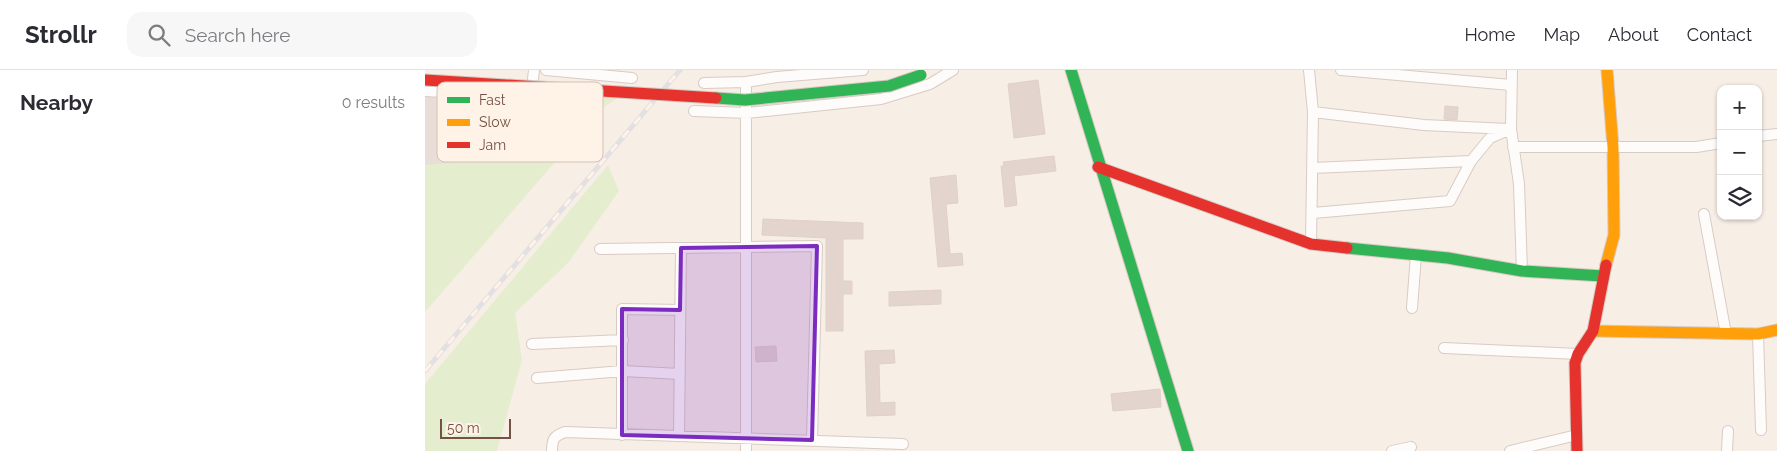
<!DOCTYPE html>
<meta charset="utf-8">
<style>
body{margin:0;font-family:Raleway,sans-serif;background:#f7f7f7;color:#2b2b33}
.controls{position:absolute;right:15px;top:15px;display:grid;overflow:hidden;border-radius:10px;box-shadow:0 1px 4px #0004}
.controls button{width:45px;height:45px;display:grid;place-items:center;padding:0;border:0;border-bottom:1px solid #e1e1e2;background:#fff;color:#2b2b33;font:25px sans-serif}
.scale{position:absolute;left:15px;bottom:12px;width:71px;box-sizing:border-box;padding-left:5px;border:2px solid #755045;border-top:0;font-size:14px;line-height:18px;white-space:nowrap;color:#755045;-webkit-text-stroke:4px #fff2e6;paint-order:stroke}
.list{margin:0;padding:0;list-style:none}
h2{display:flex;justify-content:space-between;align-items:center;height:65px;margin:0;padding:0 20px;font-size:21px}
h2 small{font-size:16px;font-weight:400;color:#7c7c81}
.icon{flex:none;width:28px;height:28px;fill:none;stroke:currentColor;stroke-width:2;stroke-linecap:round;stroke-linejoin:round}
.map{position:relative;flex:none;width:1352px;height:381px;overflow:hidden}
header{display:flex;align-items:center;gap:30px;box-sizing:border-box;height:70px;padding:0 25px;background:#fff;border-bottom:1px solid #e1e1e2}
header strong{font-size:24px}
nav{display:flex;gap:28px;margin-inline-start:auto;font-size:18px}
.search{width:350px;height:45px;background:#f7f7f7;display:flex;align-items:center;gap:12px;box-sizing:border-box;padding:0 18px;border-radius:15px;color:#7c7c81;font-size:19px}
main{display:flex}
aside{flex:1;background:#fff}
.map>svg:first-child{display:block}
.industrial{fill:#e9ded7}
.green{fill:#e5edcf}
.building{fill:#e3d5cd;stroke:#e0d0c8}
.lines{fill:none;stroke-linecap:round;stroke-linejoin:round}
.street-casing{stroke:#d8cbc4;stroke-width:12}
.fast-casing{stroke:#d7c9c3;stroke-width:13}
.slow-casing{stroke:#d7c9c3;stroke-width:13}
.jam-casing{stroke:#d7c9c3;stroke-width:13}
.street{stroke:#fefcfb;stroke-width:10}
.fast{stroke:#30b455;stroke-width:11}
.slow{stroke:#ff9f0a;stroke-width:11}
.jam{stroke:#e5322d;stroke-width:11}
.rail-casing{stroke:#e3e0e3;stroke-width:5}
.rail{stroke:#fff2e6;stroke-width:3;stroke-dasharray:9;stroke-linecap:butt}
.fast-bridge-casing{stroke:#d5c8c3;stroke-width:13;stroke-linecap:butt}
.jam-bridge-casing{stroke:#d5c8c3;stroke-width:13;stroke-linecap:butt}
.fast-bridge{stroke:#30b455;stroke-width:11}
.jam-bridge{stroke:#e5322d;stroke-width:11}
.marked{fill:#7b2cbf;fill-opacity:0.2;stroke:#7b2cbf;stroke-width:4;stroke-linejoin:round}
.key{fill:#fff2e6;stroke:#d6c1b6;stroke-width:1}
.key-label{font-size:14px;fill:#755045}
</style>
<header>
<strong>Strollr</strong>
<div class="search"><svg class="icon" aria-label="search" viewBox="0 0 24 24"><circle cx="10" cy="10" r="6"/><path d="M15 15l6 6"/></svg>Search here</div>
<nav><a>Home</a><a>Map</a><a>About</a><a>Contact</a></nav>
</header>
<main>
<aside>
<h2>Nearby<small>0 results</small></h2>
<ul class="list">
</ul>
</aside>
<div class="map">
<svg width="1352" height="381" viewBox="0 0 1352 381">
<rect width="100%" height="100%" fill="#f7eee6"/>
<path class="industrial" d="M0,26L153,30L91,102L0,114Z"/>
<path class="green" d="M163,16L195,26L176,39L0,242V95L89,88L127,65Z
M183,95L194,121L143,193L90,243L97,290L72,381H0V314Z"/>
<path class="building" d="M613,10L620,64L589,68L583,14Z
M1020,36L1033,37L1032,50L1019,49Z
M629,86L631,101L589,106L592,135L580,137L576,96H579L578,92Z
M531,105L533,133L521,134L525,184L537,183L538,195L513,197L505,108Z
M338,149L438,153V169H418V211H427V224H418V261H401V168L337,165Z
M516,220V234L464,236V222Z
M351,276L352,291L331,292L330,277Z
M469,280L470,293L454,294L455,333L470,332V345L442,346L440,281Z
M735,319L736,337L688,341L686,324Z"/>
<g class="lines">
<g class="street-casing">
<path id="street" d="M121,0L207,8
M884,0L888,42L886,174
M916,0L1086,15
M1087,0L1086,59L1094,114L1097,201
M279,13L321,12
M0,21L106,27L109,0
M269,41L322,43L456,29L505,14L528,0
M888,42L999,55L1083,59
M1333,66L1352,64
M1088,77H1271L1296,73
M888,98L1046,91
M888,143L1025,131L1046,91L1065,68L1086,59
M1279,144L1301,264
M175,179L392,176L387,370
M987,238L991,185
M1333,264L1336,360
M107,274L198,270
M1019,278L1153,284
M112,308L198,301L255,304
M197,365V239L255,240
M254,366L256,178
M127,381C127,369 129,366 140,362L478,374
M321,381V12L352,7L438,0
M967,381L986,377
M1085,381L1152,365
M1302,381L1303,361"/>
</g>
<g class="fast-casing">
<path id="fast" d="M646,0L763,381
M922,178L1023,188L1097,201L1178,206"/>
</g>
<g class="slow-casing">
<path id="slow" d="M1181,195L1189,165L1188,77L1182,0
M1168,261L1333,264L1352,260"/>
</g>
<g class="jam-casing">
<path id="jam" d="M673,97L886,174L922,178
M1152,381L1150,293L1153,284L1168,261L1181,195"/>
</g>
<use href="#street" class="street"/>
<use href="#fast" class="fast"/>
<use href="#slow" class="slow"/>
<use href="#jam" class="jam"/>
<g class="rail-casing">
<path id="rail" d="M0,301L255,0"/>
</g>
<use href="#rail" class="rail"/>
<g class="fast-bridge-casing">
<path id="fast-bridge" d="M291,28L320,30L464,16L496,5"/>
</g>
<g class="jam-bridge-casing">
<path id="jam-bridge" d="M0,10L291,28"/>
</g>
<use href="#fast-bridge" class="fast-bridge"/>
<use href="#jam-bridge" class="jam-bridge"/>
</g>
<path class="marked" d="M392,176L387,370L197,365V239L255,240L256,178Z"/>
<rect x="12" y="12" width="166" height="80" rx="8" class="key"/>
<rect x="22" y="27" width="23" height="6" fill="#30b455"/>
<rect x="22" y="49" width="23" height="7" fill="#ff9f0a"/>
<rect x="22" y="72" width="23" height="6" fill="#e5322d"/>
<g class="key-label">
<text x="54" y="35">Fast</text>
<text x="54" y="57">Slow</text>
<text x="54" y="80">Jam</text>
</g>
</svg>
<div class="controls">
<button>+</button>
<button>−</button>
<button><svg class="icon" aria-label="layers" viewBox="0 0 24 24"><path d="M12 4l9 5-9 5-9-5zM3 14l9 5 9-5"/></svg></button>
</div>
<div class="scale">50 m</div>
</div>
</main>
